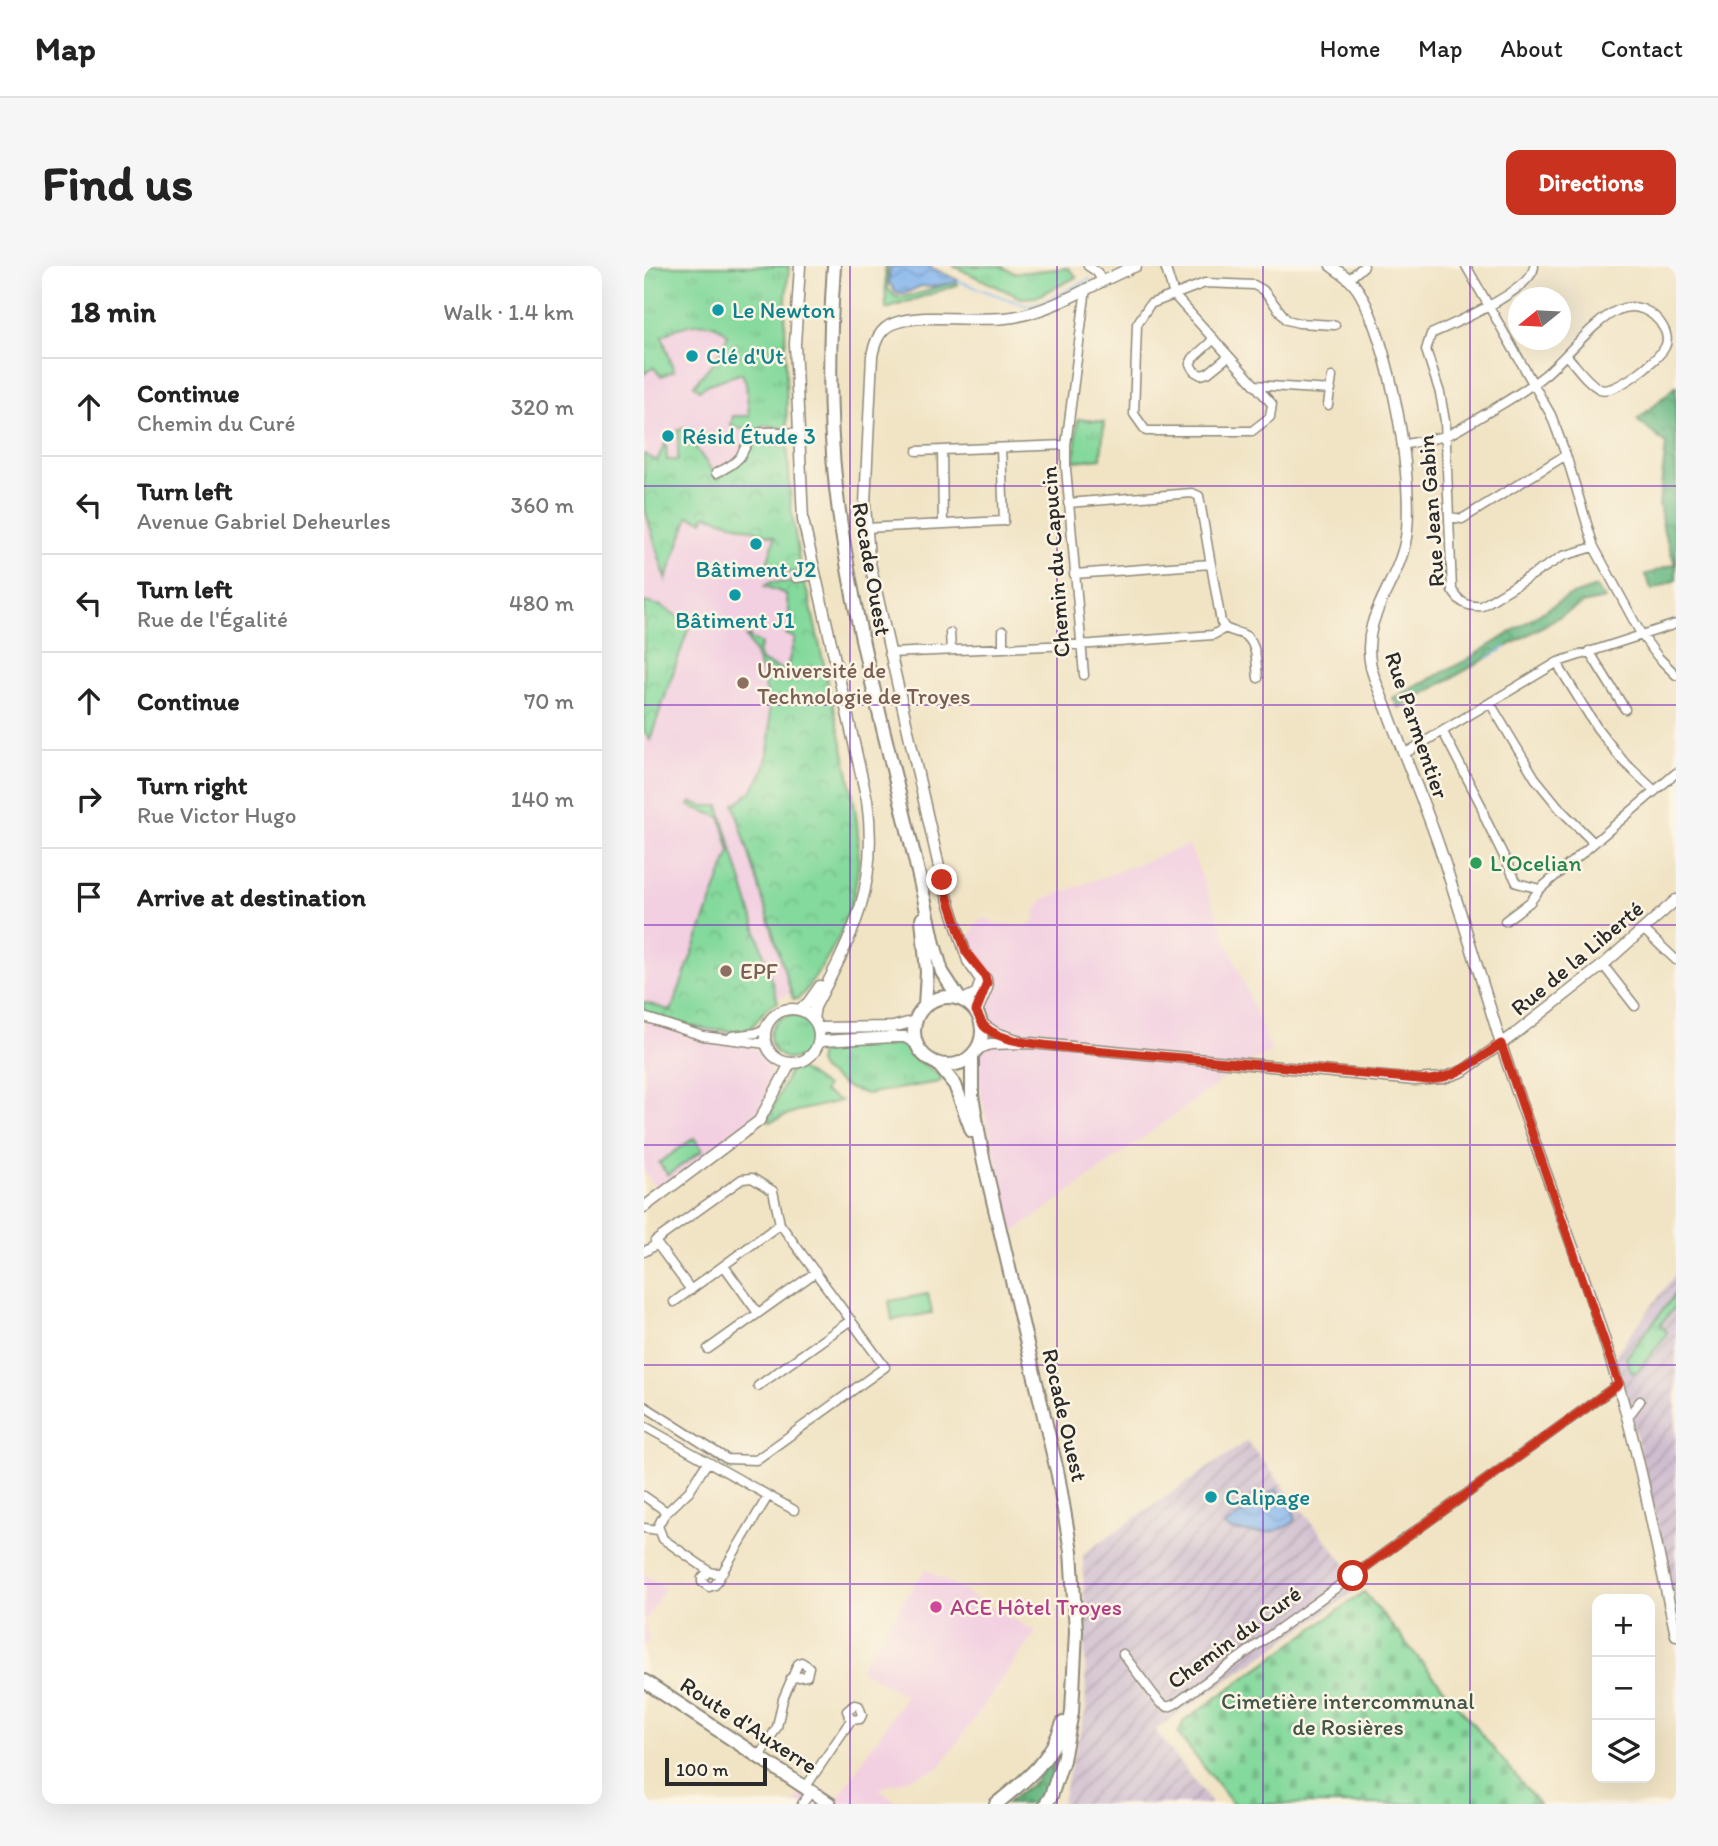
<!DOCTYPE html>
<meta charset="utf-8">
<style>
body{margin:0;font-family:Itim,sans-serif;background:#f6f6f6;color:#222}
.controls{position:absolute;right:21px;bottom:21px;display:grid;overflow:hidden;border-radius:14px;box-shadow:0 7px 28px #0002}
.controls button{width:63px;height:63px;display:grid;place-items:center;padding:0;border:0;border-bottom:2px solid #e0e0e0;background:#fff;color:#222;font:35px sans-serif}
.compass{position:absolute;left:864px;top:21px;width:63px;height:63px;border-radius:50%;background:#fff;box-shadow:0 7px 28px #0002;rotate:252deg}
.scale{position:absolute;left:21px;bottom:18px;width:102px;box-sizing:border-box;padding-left:7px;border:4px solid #2b2b2b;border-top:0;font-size:19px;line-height:24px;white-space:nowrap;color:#2b2b2b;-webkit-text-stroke:5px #fcf5e5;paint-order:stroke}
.stop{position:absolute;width:21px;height:21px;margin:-16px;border:5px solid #c8321e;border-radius:50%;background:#fff}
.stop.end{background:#c8321e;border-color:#fff;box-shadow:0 2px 7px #0008}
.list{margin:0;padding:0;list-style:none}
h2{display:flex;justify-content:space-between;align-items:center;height:91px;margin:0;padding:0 28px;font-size:30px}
h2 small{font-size:23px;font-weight:400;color:#767676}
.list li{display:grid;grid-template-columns:46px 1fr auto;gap:21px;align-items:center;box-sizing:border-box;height:98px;padding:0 28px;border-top:2px solid #e0e0e0}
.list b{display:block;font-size:26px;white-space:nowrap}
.list p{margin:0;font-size:23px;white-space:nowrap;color:#767676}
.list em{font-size:23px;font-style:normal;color:#767676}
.icon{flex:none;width:38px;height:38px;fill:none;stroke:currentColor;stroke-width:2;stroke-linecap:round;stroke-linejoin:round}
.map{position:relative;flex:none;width:1032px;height:1538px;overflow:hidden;border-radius:14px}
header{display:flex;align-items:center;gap:42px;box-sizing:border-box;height:98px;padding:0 35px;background:#fff;border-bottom:2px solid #e0e0e0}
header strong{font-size:33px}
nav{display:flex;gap:38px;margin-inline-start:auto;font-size:24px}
.intro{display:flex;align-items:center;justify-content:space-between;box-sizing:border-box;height:168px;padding:0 42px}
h1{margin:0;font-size:49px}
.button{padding:18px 32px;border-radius:14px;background:#c8321e;color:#fff;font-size:24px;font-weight:700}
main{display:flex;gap:42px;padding:0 42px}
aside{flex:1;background:#fff;border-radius:14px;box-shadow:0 7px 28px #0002}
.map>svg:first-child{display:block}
.built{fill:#f2cfe1}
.industrial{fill:url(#industrial-furrows)}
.grass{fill:url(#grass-tufts);stroke:#588264;stroke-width:2}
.forest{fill:url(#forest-crowns);stroke:#4b7258;stroke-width:2}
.cemetery{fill:url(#cemetery-stones);stroke:#588264;stroke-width:2}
.park{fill:url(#park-crowns);stroke:#588264;stroke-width:2}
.pitch{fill:#84d99c;stroke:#588264;stroke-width:2}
.water{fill:url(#water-waves);stroke:#57708d;stroke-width:2}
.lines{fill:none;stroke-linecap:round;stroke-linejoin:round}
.stream{stroke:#83b5ef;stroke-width:2}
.minor-casing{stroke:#8e8878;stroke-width:11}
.tertiary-casing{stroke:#8e8878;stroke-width:13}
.primary-casing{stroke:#8e8878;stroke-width:16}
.minor{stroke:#fff;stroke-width:8}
.tertiary{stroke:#fff;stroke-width:10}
.primary{stroke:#fff;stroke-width:12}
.route{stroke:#c8321e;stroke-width:9}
.grid{fill:none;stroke:#7b2cbf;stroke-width:2;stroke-opacity:0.55}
.culture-dot{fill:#0f9aa8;stroke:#fcf5e5;stroke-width:2.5}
.education-dot{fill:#8d6e63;stroke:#fcf5e5;stroke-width:2.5}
.leisure-dot{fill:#2e9e5b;stroke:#fcf5e5;stroke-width:2.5}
.hotel-dot{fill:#d1479c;stroke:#fcf5e5;stroke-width:2.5}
.labels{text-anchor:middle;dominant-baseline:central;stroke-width:5;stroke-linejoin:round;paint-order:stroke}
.culture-label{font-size:23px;fill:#0d838f;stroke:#fcf5e5;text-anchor:start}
.street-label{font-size:23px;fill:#2b2b2b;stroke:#fcf5e5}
.education-label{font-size:23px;fill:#785e54;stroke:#fcf5e5;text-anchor:start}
.leisure-label{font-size:23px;fill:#27864d;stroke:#fcf5e5;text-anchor:start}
.hotel-label{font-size:23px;fill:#b23c85;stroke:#fcf5e5;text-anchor:start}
.park-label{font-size:23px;fill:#415647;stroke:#fcf5e5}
</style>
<header>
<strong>Map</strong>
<nav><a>Home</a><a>Map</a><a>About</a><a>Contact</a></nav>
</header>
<div class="intro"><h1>Find us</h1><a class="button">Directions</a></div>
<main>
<aside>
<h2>18 min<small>Walk · 1.4 km</small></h2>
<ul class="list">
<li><svg class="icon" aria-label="ahead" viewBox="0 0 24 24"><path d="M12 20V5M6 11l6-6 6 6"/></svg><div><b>Continue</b><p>Chemin du Curé</p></div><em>320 m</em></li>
<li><svg class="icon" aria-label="left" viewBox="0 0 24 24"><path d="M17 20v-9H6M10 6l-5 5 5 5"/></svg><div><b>Turn left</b><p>Avenue Gabriel Deheurles</p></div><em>360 m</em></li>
<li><svg class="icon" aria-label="left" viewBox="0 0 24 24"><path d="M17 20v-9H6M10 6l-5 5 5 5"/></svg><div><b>Turn left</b><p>Rue de l'Égalité</p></div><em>480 m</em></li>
<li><svg class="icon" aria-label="ahead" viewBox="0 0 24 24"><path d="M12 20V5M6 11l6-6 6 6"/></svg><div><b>Continue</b></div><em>70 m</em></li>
<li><svg class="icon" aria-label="right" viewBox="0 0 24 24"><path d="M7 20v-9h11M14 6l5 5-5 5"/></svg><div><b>Turn right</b><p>Rue Victor Hugo</p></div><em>140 m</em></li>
<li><svg class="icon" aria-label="arrive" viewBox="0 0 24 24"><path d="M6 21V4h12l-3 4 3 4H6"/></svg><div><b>Arrive at destination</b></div></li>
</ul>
</aside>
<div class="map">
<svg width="1032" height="1538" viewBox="0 0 1032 1538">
<defs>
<pattern id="industrial-furrows" width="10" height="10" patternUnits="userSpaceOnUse" patternTransform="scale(1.75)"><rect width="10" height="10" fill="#cfbdcf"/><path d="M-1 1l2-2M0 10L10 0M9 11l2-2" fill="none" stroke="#a89aa8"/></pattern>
<pattern id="grass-tufts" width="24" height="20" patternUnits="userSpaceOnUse" patternTransform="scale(1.75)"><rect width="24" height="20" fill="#84d99c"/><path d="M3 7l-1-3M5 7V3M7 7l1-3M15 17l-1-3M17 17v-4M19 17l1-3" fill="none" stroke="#72ba87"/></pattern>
<pattern id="forest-crowns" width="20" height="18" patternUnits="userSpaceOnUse" patternTransform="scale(1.75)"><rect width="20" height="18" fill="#6bb984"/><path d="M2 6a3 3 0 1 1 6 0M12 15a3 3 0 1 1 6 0" fill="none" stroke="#58976c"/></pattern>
<pattern id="cemetery-stones" width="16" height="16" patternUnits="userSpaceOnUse" patternTransform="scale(1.75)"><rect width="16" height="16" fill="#84d99c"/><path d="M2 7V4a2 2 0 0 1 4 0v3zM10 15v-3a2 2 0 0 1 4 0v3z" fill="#72ba87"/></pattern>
<pattern id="park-crowns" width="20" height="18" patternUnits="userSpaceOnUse" patternTransform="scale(1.75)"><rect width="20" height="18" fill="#84d99c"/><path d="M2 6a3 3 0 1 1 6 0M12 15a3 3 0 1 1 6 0" fill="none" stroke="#72ba87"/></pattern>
<pattern id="water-waves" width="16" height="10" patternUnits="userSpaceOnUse" patternTransform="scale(1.75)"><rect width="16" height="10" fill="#83b5ef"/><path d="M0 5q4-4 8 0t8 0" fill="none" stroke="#6b93c2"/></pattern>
</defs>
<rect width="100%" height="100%" fill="#fcf5e5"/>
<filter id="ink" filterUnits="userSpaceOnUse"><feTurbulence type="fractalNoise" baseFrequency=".0143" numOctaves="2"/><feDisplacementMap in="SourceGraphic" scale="14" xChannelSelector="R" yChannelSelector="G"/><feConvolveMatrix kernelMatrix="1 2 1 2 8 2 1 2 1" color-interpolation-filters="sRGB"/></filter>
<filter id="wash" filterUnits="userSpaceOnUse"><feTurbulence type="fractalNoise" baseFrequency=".00686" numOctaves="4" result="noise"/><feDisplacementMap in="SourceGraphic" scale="28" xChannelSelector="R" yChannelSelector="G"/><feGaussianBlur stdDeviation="1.57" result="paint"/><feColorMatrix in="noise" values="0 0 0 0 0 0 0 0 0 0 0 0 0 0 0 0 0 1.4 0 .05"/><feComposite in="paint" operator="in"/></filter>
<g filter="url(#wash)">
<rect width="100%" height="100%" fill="#f1e4c5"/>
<path class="built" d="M43,55L91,65L137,91L142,236L149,284L210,548L155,725L125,735L103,760L107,781L117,785L125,796L127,807L119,836L109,855L14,924L0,905V768L3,760L0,758V81L18,65Z
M545,579L627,785L595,802L369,967L337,830L335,794L350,758L343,732L347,713L328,689L324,673L334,655L342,652L353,658L382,660L392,653V644L400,633Z
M281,1303L392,1366L295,1502L234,1523L255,1538H151L157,1530L172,1518L191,1531L196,1529L261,1430L215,1403Z
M0,1307L21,1322L1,1355L5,1375L0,1382Z"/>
<path class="industrial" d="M1032,1007V1344L997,1189L971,1089Z
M603,1175L719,1320L511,1464L568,1538H417L442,1443L439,1288Z"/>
<path class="grass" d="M0,0H145L141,45L143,163L122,159C111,167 99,164 87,159L89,150H105L102,117L98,107L65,118L55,124L50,119L72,93L84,69C68,49 37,59 18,70L30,105L17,110L9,101L0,108Z
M309,0H356L371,7L424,2L433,11L392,31L377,32Z
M434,153L460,156L457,192L430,195Z
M126 771a22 22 0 1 1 44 0a22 22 0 1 1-44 0Z
M261,778L265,779L281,799L299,812L295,816L223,828L204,822L178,804L174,797L176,786L184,780Z
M149,803H156L182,821L179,826L197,835L153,845L126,856L125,852L146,804Z
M1032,1027V1039L1016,1059L1023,1066L1022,1069L994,1105L988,1107L982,1092Z"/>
<path class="forest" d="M1032,120V314L1008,324L1001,309L1031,298L1020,266L1015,238L1022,178L993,154Z
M952,321L961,333L938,338L755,442L749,432L819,396L923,331Z
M414,1487L406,1518L396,1538H361L390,1516Z"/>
<path class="cemetery" d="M720,1326L895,1538H589L534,1468L539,1456Z"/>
<path class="park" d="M241,0H243L244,23L252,31C272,32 293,19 313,16V19L242,43Z
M41,162L46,173L74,213L99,192L114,171H126L127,177L133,179L136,173L143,171L147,240L157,306L135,307L121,304L131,271L62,249L59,255L45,250L22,314L0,240V188L13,195L22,175L23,194H34V164Z
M127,316L159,317L164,327C174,374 185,421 196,468C216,557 232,621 176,703C169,714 163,725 154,733H149L90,538C144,511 128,412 102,371L106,370L107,373L117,377L114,388L118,396L142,405L151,372L142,368L148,361L142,328L121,320Z
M0,336L17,340L46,358L6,474L0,466Z
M47,536L59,540H75L134,736L123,742L105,764C68,769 35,757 0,746V736L27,745L86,585L76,551L45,540Z"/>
<path class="pitch" d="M50,872L59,884L24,909L15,897Z
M284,1028L288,1047L248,1054L245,1035Z"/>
<path class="water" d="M246,0H284L314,14L313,16L286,21L277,20L262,27H252L245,16Z
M632,1223L651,1248V1255C630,1271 608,1268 584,1263L580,1260Z"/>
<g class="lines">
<path class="stream" d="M314,15L383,40L406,33L446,13
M844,392L862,381"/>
</g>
</g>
<g filter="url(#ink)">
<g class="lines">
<g class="minor-casing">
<path id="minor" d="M444,0L453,6L458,15
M521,0L530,29L628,138L626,151L608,165H502L490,148L493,58L506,38L561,17L610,19L619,24L643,54L655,57L691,59
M822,0L907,149L922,189L950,281L997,368L1014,391L1032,409
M890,0C889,24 809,58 787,68L782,84L796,127L801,155L808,324C816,337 823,341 838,340L919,290L950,281
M705,13L720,0
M570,73L549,92L546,98L550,105L557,109L564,107L585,90
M611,119L687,124
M684,139L688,111
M758,179L802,170L812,165C842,147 875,130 902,108C923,90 951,54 974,44C991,36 1010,45 1019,61C1023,67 1024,75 1021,81C1014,94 971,129 956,123C943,117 932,99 922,89
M273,185L298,184
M72,207C81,203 89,199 95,192C102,183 103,171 115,167C126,164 142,167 154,167
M424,237L548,227L555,230L577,356L581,362C587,365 592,366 598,368C614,374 612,398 614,412
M806,251L818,253L922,189
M299,258L298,184L422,179
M221,262L360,255L357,182
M430,308L567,298
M152,312L171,309
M359,365V382
M306,367L307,384
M945,385L981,443
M245,387L448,378L569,369L581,362
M914,396L917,404L953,462L979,495L1011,525
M440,409L422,202V179L442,22
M846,437L891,512L917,544L950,577
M799,466L837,539L841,552L873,617L896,623L1032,507
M760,488L914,396L1032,358
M861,655L886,636L896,623
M999,663L1032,694
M959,699L991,740
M0,751L59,770L122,778
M88,770L112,767L122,762
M13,978L47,1024
M0,986L13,978L11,975L98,913L108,912L129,925L136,958L241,1101L112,1194L83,1193L0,1140
M80,1000L114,1047
M30,1036L136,958
M64,1083L172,1006
M114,1120L207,1054
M983,1152L996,1135
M0,1160L150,1244
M63,1197L45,1225L20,1249L14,1260L19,1273L68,1307H78L124,1230
M0,1230L23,1246
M0,1262L14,1264
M65,1305L58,1312V1316L65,1321L71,1319L78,1307
M479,1388L516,1437L524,1441L531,1438L975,1118
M115,1491L133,1461L139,1433L154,1398L157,1396L165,1401L163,1410L147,1412
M161,1522L207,1454L216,1453L218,1449L215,1440L210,1439L203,1445L207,1454
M158,1538L167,1526"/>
</g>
<g class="tertiary-casing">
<path id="tertiary" d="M156,0L151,78L159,254L223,534C235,620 210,667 171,741L169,753
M687,0C697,7 707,13 714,24C745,73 773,220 761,277C752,321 716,351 727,401C731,417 739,433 745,449C763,498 785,547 801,598C820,658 839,718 857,778C893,891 940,1001 973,1115C998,1198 1013,1285 1032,1369
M319,734L333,727L337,714L324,695L298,614L225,293L221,238L228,90C231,75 236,62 251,57C281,46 334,57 369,51C412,44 451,16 492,0
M121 770a27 27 0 1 1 54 0a27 27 0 1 1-54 0Z
M155,744L164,737L176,720
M333,745L343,722L342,713
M338,758L352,767L373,774
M174,762L249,761L271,755
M174,778L178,775L250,771H261L273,778
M333,783L346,778L387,777L771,814L799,812L819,805L871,768L959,699L1032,634
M0,941L115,855L146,798"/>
</g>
<g class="primary-casing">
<path id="primary" d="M190,0C185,74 184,148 192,222C210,377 259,526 290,678L298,706L315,732
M278,653L283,706L281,740
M270 765a34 34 0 1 1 68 0a34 34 0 1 1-68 0Z
M328,789V830L339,892L414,1209L427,1285L432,1365L428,1446L419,1494L407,1530L402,1538
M294,798L311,819L328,865
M0,1415L186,1538
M352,1538C383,1513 406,1496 419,1457"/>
</g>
<use href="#minor" class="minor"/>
<use href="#tertiary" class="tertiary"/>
<use href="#primary" class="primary"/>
</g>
</g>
<g class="lines" filter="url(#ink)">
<path class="route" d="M298,614L322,686L341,710L343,717L332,745C335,750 337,756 340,760C358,778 405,779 428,782L785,814C814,811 833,794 857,778L975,1118L709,1310"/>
</g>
<path class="grid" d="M206,0V1538M413,0V1538M619,0V1538M826,0V1538M0,220H1032M0,439H1032M0,659H1032M0,879H1032M0,1099H1032M0,1318H1032"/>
<g class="culture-dot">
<circle cx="74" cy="44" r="7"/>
<circle cx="48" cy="90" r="7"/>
<circle cx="24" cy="170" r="7"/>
<circle cx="112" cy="278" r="7"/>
<circle cx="91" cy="329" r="7"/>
<circle cx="567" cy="1231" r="7"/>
</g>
<g class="education-dot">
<circle cx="99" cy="417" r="7"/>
<circle cx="82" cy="705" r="7"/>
</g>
<circle class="leisure-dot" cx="832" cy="597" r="7"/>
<circle class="hotel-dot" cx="292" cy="1341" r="7"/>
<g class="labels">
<g class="culture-label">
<text x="88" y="44">Le Newton</text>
<text x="62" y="90">Clé d'Ut</text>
<text x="38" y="170">Résid Étude 3</text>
<text x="112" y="303" text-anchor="middle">Bâtiment J2</text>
<text x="91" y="354" text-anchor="middle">Bâtiment J1</text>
<text x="581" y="1231">Calipage</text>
</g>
<g class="street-label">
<text transform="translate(787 245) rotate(-94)">Rue Jean Gabin</text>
<text transform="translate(411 296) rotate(-94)">Chemin du Capucin</text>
<text transform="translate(228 303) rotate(80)">Rocade Ouest</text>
<text transform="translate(773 459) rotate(71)">Rue Parmentier</text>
<text transform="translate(933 692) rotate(-40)">Rue de la Liberté</text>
<text transform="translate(421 1149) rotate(77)">Rocade Ouest</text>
<text transform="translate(590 1371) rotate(-36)">Chemin du Curé</text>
<text transform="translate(105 1459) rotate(33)">Route d'Auxerre</text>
</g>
<g class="education-label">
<text x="113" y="404">Université de<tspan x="113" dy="26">Technologie de Troyes</tspan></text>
<text x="96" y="705">EPF</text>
</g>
<g class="leisure-label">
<text x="846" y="597">L'Ocelian</text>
</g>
<g class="hotel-label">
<text x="306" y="1341">ACE Hôtel Troyes</text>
</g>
<g class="park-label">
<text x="704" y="1435">Cimetière intercommunal<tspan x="704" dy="26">de Rosières</tspan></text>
</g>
</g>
</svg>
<div class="controls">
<button>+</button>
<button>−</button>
<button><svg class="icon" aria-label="layers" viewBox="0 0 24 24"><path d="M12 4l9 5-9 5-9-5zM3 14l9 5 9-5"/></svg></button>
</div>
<svg class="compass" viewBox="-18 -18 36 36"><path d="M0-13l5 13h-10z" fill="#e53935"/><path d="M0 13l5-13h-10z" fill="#767676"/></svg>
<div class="scale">100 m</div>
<div class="stop" style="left:709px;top:1310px"></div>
<div class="stop end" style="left:298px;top:614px"></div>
</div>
</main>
